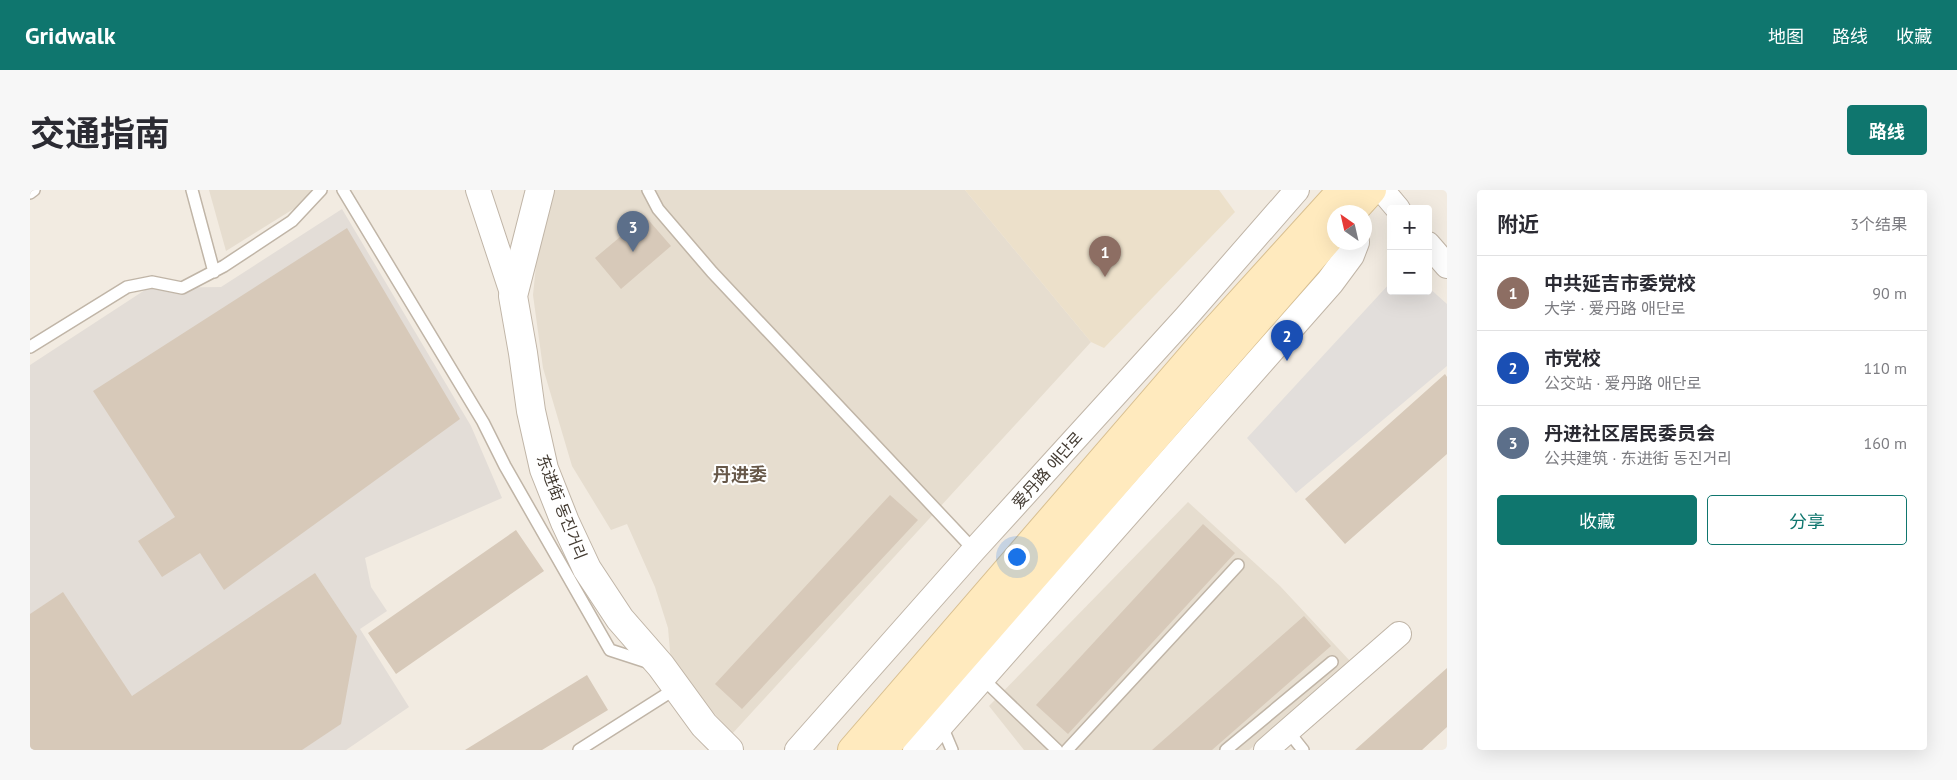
<!DOCTYPE html>
<html lang="zh">
<meta charset="utf-8">
<style>
body{margin:0;font-family:"PT Sans","Noto Sans SC","Noto Sans KR",sans-serif;background:#f7f7f7;color:#2b2b33}
.controls{position:absolute;right:15px;top:15px;display:grid;overflow:hidden;border-radius:5px;box-shadow:0 5px 20px #0002}
.controls button{width:45px;height:45px;display:grid;place-items:center;padding:0;border:0;border-bottom:1px solid #e1e1e2;background:#fff;color:#2b2b33;font:25px sans-serif}
.compass{position:absolute;left:1297px;top:15px;width:45px;height:45px;border-radius:50%;background:#fff;box-shadow:0 5px 20px #0002;rotate:326deg}
.you{position:absolute;left:986px;top:366px;width:18px;height:18px;margin:-12px;border:4px solid #fff;border-radius:50%;background:#1a73e8;box-shadow:0 0 0 8px #1a73e833}
.badge{display:grid;place-items:center;width:32px;height:32px;border-radius:50%;background:#0f766e;color:#fff;font-size:16px;font-weight:700}
.pin{position:absolute;translate:-50% -41px;filter:drop-shadow(0 1px 2px #0008)}
.pin::after{content:'';position:absolute;top:26px;width:18px;height:15px;background:inherit;clip-path:polygon(0 0,100% 0,50% 100%)}
.list{margin:0;padding:0;list-style:none}
h2{display:flex;justify-content:space-between;align-items:center;height:65px;margin:0;padding:0 20px;font-size:21px}
h2 small{font-size:16px;font-weight:400;color:#7c7c81}
.list li{display:grid;grid-template-columns:32px 1fr auto;gap:15px;align-items:center;box-sizing:border-box;height:75px;padding:0 20px;border-top:1px solid #e1e1e2}
.list b{display:block;font-size:19px;white-space:nowrap}
.list p{margin:0;font-size:16px;white-space:nowrap;color:#7c7c81}
.list em{font-size:16px;font-style:normal;color:#7c7c81}
.actions{display:flex;gap:10px;padding:15px 20px}
.actions a{flex:1;padding:11px 0;border:1px solid #0f766e;border-radius:5px;text-align:center;font-size:18px;color:#0f766e}
.actions .main{background:#0f766e;color:#fff}
.map{position:relative;flex:none;width:1417px;height:560px;overflow:hidden;border-radius:5px}
header{display:flex;align-items:center;gap:30px;box-sizing:border-box;height:70px;padding:0 25px;background:#0f766e;color:#fff}
header strong{font-size:24px}
nav{display:flex;gap:28px;margin-inline-start:auto;font-size:18px}
.intro{display:flex;align-items:center;justify-content:space-between;box-sizing:border-box;height:120px;padding:0 30px}
h1{margin:0;font-size:35px}
.button{padding:12px 22px;border-radius:5px;background:#0f766e;color:#fff;font-size:18px;font-weight:700}
main{display:flex;gap:30px;padding:0 30px}
aside{flex:1;background:#fff;border-radius:5px;box-shadow:0 5px 20px #0002}
.map>svg:first-child{display:block}
.residential{fill:#e6ddcf}
.industrial{fill:#e3ddd7}
.education{fill:#ece0ca}
.parking{fill:#e2dedb}
.building{fill:#d7c9b9}
.lines{fill:none;stroke-linecap:round;stroke-linejoin:round}
.service-casing{stroke:#c0b5a7;stroke-width:14}
.minor-casing{stroke:#c0b5a7;stroke-width:26}
.tertiary-casing{stroke:#c0b5a7;stroke-width:30}
.secondary-casing{stroke:#d8bf90;stroke-width:30}
.service{stroke:#fff;stroke-width:11}
.minor{stroke:#fff;stroke-width:24}
.tertiary{stroke:#fff;stroke-width:28}
.secondary{stroke:#ffeabe;stroke-width:28}
.labels{text-anchor:middle;dominant-baseline:central;stroke-width:4;stroke-linejoin:round;paint-order:stroke}
.street-label{font-size:16px;fill:#433b32;stroke:#fff}
.neighbourhood-label{font-size:18px;font-weight:bold;fill:#675849;stroke:#fff}
</style>
<header>
<strong>Gridwalk</strong>
<nav><a>地图</a><a>路线</a><a>收藏</a></nav>
</header>
<div class="intro"><h1>交通指南</h1><a class="button">路线</a></div>
<main>
<div class="map">
<svg width="1417" height="560" viewBox="0 0 1417 560">
<rect width="100%" height="100%" fill="#f2ebe1"/>
<path class="residential" d="M179,0H294L196,61Z
M520,0H935L1061,152L702,544L641,473L638,438L625,397L597,334L581,340L542,276L513,178L503,105L510,36Z
M1158,312L1250,396L1320,471L1219,560H994L959,516Z"/>
<path class="industrial" d="M312,19L441,236L472,308L335,368L341,397L357,421L330,439L379,517L316,560H0V175L118,98L191,97Z"/>
<path class="education" d="M935,0H1189L1205,22L1074,158L1061,152Z"/>
<path class="parking" d="M1361,92V101H1398V97L1417,114V176L1266,303L1217,248Z"/>
<path class="building" d="M615,26L641,56L591,99L565,68Z
M317,38L430,229L194,400L170,363L132,387L108,351L145,327L63,201Z
M1415,184L1417,187V264L1315,354L1275,309Z
M860,305L888,330L712,519L685,494Z
M1173,334L1205,363L1038,544L1006,515Z
M486,340L514,381L366,484L338,443Z
M285,383L327,446L311,534L272,560H0V424L33,402L102,506Z
M1274,426L1301,456L1182,560H1122Z
M1417,478V537L1392,560H1325Z
M557,485L578,520L512,560H435Z"/>
<g class="lines">
<g class="service-casing">
<path id="service" d="M162,0L184,82
M313,0L453,232L475,276L580,460L620,473
M618,0L628,19L682,82L944,360
M0,3L4,0
M0,157L97,97L122,92L152,98L194,76L262,31L291,0
M951,487L1027,560
M911,534L922,560
M1258,541L1273,560
M549,560L648,497
M1037,560L1208,375
M1196,560L1302,472"/>
</g>
<g class="minor-casing">
<path id="minor" d="M448,0L483,106
M1352,0L1368,19
M1398,54L1417,76
M767,560L944,360L1156,127L1267,0
M1236,560L1369,444"/>
</g>
<g class="tertiary-casing">
<path id="tertiary" d="M510,0L483,106L493,163L501,221L514,279L535,332L557,379L590,429L631,476L674,535L699,560
M887,560L1300,92L1320,65L1325,52"/>
</g>
<g class="secondary-casing">
<path id="secondary" d="M1322,22L1342,0
M822,560L1175,151L1312,0
M853,560L1304,43"/>
</g>
<use href="#service" class="service"/>
<use href="#minor" class="minor"/>
<use href="#tertiary" class="tertiary"/>
<use href="#secondary" class="secondary"/>
</g>
<g class="labels">
<g class="street-label">
<text transform="translate(1017 280) rotate(-48)">爱丹路 애단로</text>
<text transform="translate(532 317) rotate(69)">东进街 동진거리</text>
</g>
<g class="neighbourhood-label">
<text x="710" y="284">丹进委</text>
</g>
</g>
</svg>
<div class="controls">
<button>+</button>
<button>−</button>
</div>
<svg class="compass" viewBox="-18 -18 36 36"><path d="M0-13l5 13h-10z" fill="#e53935"/><path d="M0 13l5-13h-10z" fill="#7c7c81"/></svg>
<div class="you"></div>
<div class="pin badge" style="left:1075px;top:87px;background:#8d6e63">1</div>
<div class="pin badge" style="left:1257px;top:171px;background:#1a4fb4">2</div>
<div class="pin badge" style="left:603px;top:62px;background:#5c6f8a">3</div>
</div>
<aside>
<h2>附近<small>3个结果</small></h2>
<ul class="list">
<li><span class="badge" style="background:#8d6e63">1</span><div><b>中共延吉市委党校</b><p>大学 · 爱丹路 애단로</p></div><em>90 m</em></li>
<li><span class="badge" style="background:#1a4fb4">2</span><div><b>市党校</b><p>公交站 · 爱丹路 애단로</p></div><em>110 m</em></li>
<li><span class="badge" style="background:#5c6f8a">3</span><div><b>丹进社区居民委员会</b><p>公共建筑 · 东进街 동진거리</p></div><em>160 m</em></li>
</ul>
<div class="actions"><a class="main">收藏</a><a>分享</a></div>
</aside>
</main>
